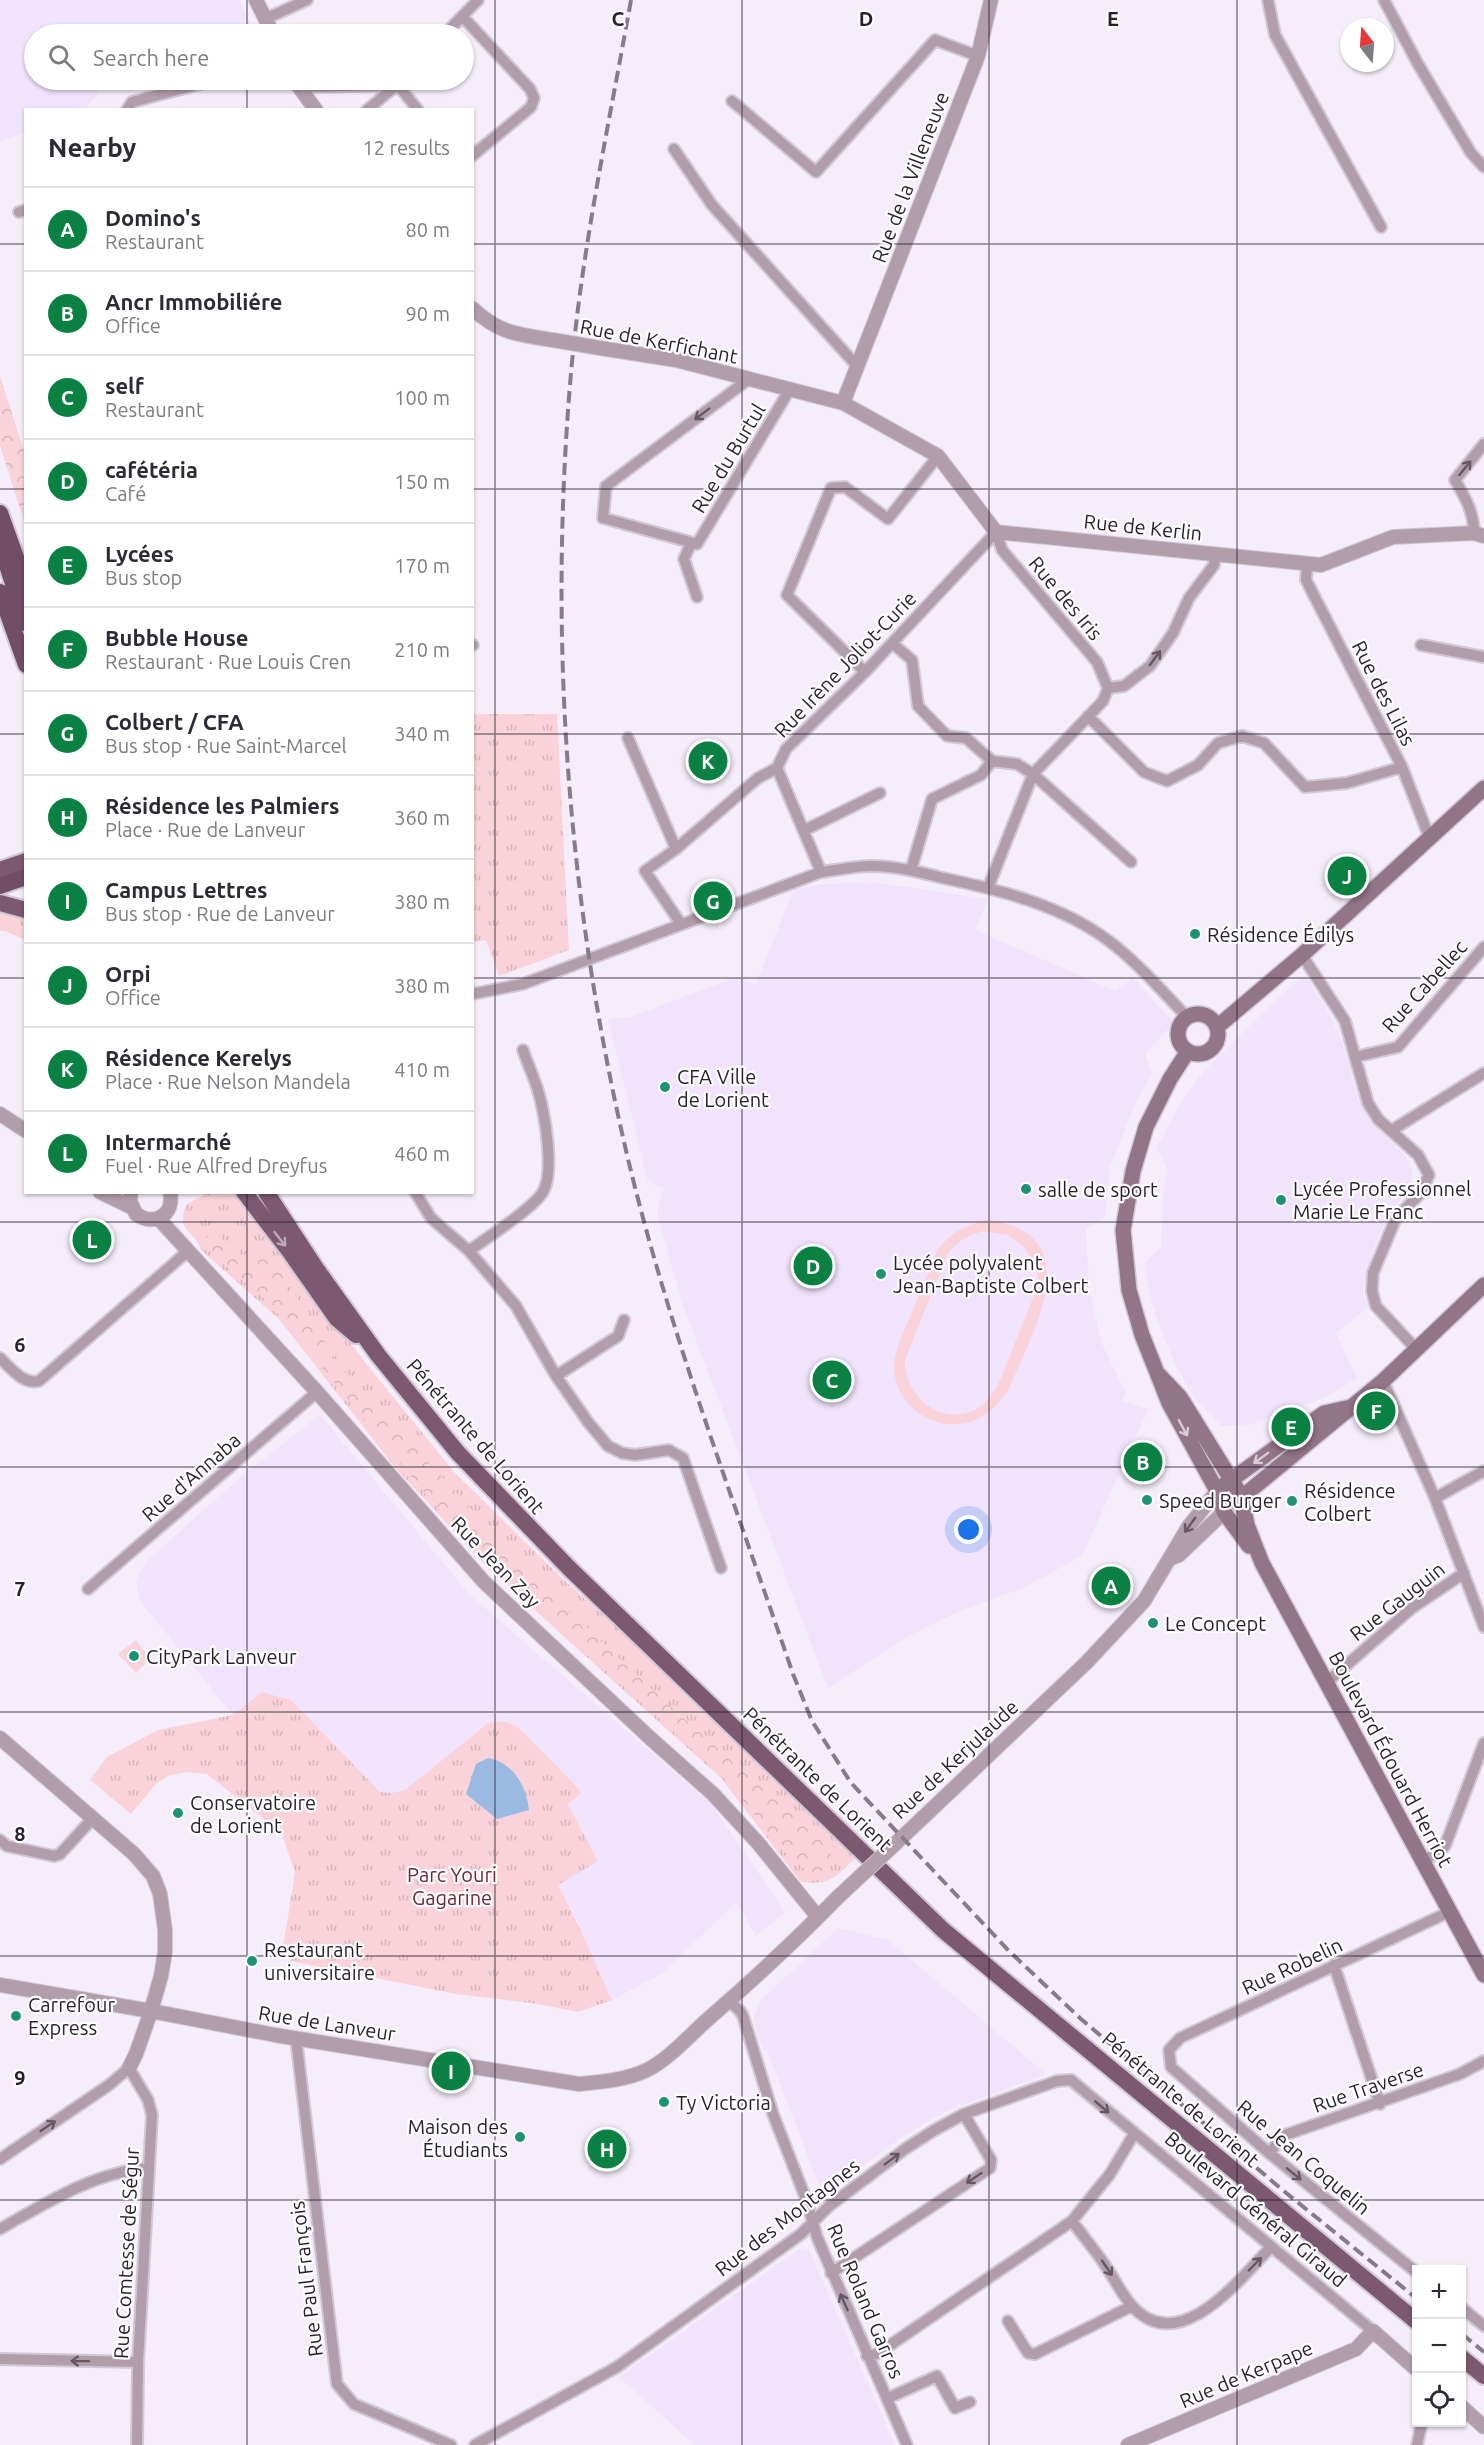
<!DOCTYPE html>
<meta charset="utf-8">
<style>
body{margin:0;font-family:Ubuntu,sans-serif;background:#f7f7f7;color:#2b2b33}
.controls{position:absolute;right:18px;bottom:18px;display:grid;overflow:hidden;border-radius:0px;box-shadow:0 2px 4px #0004}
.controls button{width:54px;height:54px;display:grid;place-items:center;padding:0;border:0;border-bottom:2px solid #e1e1e2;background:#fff;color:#2b2b33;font:30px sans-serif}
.compass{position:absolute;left:1340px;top:18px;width:54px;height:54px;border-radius:50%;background:#fff;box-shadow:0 2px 4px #0004;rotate:343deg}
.you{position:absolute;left:969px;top:1530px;width:21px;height:21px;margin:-15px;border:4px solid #fff;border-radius:50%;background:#1a73e8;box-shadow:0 0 0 9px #1a73e833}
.badge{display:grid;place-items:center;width:39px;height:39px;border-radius:50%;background:#0b8043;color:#fff;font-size:20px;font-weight:700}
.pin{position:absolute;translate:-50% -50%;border:3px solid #fff;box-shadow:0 2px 6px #0006}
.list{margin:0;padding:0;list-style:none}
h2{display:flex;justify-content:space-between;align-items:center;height:78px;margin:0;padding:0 24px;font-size:26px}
h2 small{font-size:20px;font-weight:400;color:#7c7c81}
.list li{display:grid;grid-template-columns:39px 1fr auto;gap:18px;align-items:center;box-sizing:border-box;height:84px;padding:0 24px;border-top:2px solid #e1e1e2}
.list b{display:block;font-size:22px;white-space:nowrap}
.list p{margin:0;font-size:20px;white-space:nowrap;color:#7c7c81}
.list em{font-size:20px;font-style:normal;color:#7c7c81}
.icon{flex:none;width:33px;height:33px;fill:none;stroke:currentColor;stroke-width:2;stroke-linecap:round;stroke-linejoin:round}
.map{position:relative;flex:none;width:1484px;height:2445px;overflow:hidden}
.search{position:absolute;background:#fff;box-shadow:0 2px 4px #0004;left:24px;top:24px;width:450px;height:66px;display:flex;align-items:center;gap:15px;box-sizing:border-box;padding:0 21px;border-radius:33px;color:#7c7c81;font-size:22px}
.panel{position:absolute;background:#fff;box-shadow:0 2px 4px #0004;left:24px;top:108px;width:450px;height:1086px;border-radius:0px}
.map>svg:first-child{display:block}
.built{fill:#f1e3fb}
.grass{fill:url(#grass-tufts)}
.forest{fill:url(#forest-crowns)}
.pitch{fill:#f9d3d9;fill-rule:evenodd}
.water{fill:#9bbae2}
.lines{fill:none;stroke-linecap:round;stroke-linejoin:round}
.minor-casing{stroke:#d0c8d5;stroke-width:14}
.tertiary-casing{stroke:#d0c8d5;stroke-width:16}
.secondary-casing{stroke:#d0c8d5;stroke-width:18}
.primary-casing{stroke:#d0c8d5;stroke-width:20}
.trunk-casing{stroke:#d0c8d5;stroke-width:20}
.minor{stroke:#b29daa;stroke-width:10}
.tertiary{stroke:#b29daa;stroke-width:14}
.secondary{stroke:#937588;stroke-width:15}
.primary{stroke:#7c5970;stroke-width:16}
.trunk{stroke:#724d66;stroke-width:16}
.rail{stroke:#847d89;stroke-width:4;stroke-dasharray:12 6;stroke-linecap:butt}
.tertiary-bridge-casing{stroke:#d0c8d5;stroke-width:16;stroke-linecap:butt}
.tertiary-bridge{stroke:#b29daa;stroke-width:14}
.oneway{stroke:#655864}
.oneway2{stroke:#bcabb6}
.oneway3{stroke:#d8cdd4}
.grid{fill:none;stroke:#261f2b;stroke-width:1.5;stroke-opacity:0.55}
.poi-dot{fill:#1e9274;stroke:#fdfdfd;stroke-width:2}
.labels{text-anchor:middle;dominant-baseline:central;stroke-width:4.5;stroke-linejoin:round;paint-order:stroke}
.street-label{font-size:20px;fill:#261f2b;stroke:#fdfdfd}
.poi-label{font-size:20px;fill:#261f2b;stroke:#fdfdfd;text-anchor:start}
.park-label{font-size:20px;fill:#6b2738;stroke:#fdfdfd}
.grid-label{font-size:20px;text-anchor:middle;font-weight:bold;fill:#261f2b;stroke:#fdfdfd;stroke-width:4.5;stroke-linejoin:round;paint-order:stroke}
</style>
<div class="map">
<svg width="1484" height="2445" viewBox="0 0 1484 2445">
<defs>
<pattern id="grass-tufts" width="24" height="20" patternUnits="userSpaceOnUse" patternTransform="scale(1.5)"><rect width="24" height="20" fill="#f9d3d9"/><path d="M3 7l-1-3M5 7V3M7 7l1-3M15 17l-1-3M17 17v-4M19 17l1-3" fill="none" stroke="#d5b5ba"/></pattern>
<pattern id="forest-crowns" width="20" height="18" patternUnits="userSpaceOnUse" patternTransform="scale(1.5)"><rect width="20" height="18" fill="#f9d3d9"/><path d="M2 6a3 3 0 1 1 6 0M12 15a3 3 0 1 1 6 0" fill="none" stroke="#d5b5ba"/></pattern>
</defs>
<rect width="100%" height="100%" fill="#f5edfa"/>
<path class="built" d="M0,0H239L256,34H34V80H98L97,95L85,109L26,110L25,133L0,141Z
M872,882L988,899L975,930L1115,991L1133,978L1174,1023L1145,1053L1152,1074L1136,1102L1110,1167L1105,1216L1086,1229L1089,1288L1102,1344L1126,1393L1122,1401L1148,1409L1082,1556L1023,1588L960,1611L930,1625L905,1638L828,1688L682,1303L657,1213L664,1188L648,1182L608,1019L631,1017L736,977L756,984L794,889L823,884Z
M1306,977L1330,1015L1342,1042L1357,1095L1370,1121L1405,1155L1413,1171L1408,1191L1395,1207L1378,1236L1364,1282L1363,1294L1369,1307L1336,1333L1352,1369L1358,1378L1322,1399L1254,1424L1221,1426L1194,1398L1175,1364L1160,1328L1152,1303L1144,1264L1161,1246L1163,1194L1168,1170L1157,1148L1179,1105L1202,1073L1263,1012L1301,978Z
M320,1415L470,1595L711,1804L785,1912L756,1936L736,1902L663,1973L612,2000L590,1954L577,1920L558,1885L568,1805L581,1793L577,1787L518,1727H482L405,1790L392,1793L379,1792L291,1700L262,1692L233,1715L140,1601L136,1581L145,1563L238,1479Z
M838,1928L888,1940L1046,2074L944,2112L901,2138L825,2193L820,2188L768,2052L763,2049L753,2019L760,2001Z
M801,2248L809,2250L895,2445H695L619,2377Z"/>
<path class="grass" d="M473,714H557L569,950L499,976L486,940L473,942Z
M0,910L25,918V940L5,931H0Z
M207,1193H237L368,1366L455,1473L564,1580L690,1693L860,1854C837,1874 833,1886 801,1882L721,1778L488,1568L393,1465L279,1319L201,1250C194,1227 176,1235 186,1205Z
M262,1692L291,1700L380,1792L392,1793L405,1790L488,1723L502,1721L518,1727L577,1787L581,1793L568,1805L598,1861L558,1885C578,1922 594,1961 612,2000L578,2012L538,2004L456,1994L290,1961L292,1948L283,1947L295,1873L282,1834L207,1774L187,1772L168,1776L157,1783L131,1814L90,1780L107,1757L158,1730L233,1715Z"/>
<path class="forest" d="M0,376L25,454V524L0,446Z
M215,1233L242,1255L268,1251L339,1365L451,1487L554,1597L670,1706L832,1851L827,1868L813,1876L781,1849L732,1786L503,1574L432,1502L269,1303L209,1251L205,1237Z"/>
<path class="pitch" d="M991,1220C1091,1237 1031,1335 1008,1391C999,1403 991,1412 978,1419C939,1437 893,1408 894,1364C895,1348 904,1332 910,1317C919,1294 929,1271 938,1249C953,1231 968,1223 991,1220ZM983,1231L1008,1235L1024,1247L1031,1258L1038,1277L1037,1288L998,1385C994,1391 990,1398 984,1404C950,1432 904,1401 905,1360L946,1257C955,1242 967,1236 983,1231Z
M136,1640L150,1659L136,1673L118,1654Z"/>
<path class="water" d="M488,1758C514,1763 526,1786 529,1810L497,1819L466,1794L476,1764Z"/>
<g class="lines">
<g class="minor-casing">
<path id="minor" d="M1268,0L1275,35L1381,227
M1384,0L1418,64L1471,153L1484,167
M462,16L530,89L534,98L531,107L472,156
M265,19L307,0
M445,34L478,0
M398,85L418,110
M299,87L398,85
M732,101L816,172L935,40L978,56
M127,110L132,102L215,80
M367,110L398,84
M674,149L712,205L857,366
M19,212L26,210
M749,379L606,486L603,518L697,544L790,389
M1474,533C1474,512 1465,497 1455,480L1484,444
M691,543L684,559L697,597
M1307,564L1306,580L1402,767L1430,839
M892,643L912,660L918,706L947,736L966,738L992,761L1017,764L1033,774L1131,862
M472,645H473
M1421,645L1484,657
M865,672L787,595L831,488L845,487L888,519L938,456
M1108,688L1124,686L1150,666L1173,633L1189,598L1214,565L1215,554
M1088,716L1144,772L1167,781L1198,765L1218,743L1242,736L1264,743L1305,787L1347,783L1402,767
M628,738L676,849
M805,830L880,793
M911,870L932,799L981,775L992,761
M821,872L777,768L786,749L865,672L996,532L1002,550L1097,662L1108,688
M988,888L1033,774L1103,701L1108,688
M681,924L645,871L676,849L758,778L777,768
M1302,955L1345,1021L1368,1103L1378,1119L1418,1155L1429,1175L1420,1194L1396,1218L1373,1273L1372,1291L1376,1306L1416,1349
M472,994L523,984L821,872C838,870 855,866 871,866C896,866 920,872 943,878C1000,890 1061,905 1109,941C1138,963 1162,991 1187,1017
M1355,1057L1398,1047L1484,947
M1392,1130L1484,1073
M415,1192L431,1218L469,1251L516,1306L556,1376L588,1422L608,1446L622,1453L635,1455L669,1450L683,1458L721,1568
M469,1251C486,1238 536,1207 544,1190C554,1169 545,1116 539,1094C535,1079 528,1065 523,1050
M0,1358C11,1368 23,1385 39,1381L188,1251
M556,1376L618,1336L624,1320
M1383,1381L1435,1498L1484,1627
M1435,1498L1484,1471
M88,1589L317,1392
M1326,1683L1412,1608L1464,1573
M0,1840L7,1846L54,1856L60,1854L93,1818
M1422,1861L1438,1853L1445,1846L1484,1743
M1334,1965L1380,2104
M730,2002L740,2011L743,2016L773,2114L806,2199L817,2237L907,2445
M296,2038L337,2384L354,2404L451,2445
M1269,2153L1285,2135L1460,2074L1484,2061
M0,2159L109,2085L129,2068L148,2100L152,2115L138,2362L137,2445
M1072,2221C1083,2236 1095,2250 1105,2265C1114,2278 1122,2295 1133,2307C1180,2357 1240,2279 1270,2248
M0,2229C46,2203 94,2172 149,2168
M1416,2272L1269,2153L1171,2067L1169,2050L1180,2038L1449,1912
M831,2273L990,2168L991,2160L964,2114
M1462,2308L1484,2326
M1008,2321L1028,2353L1035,2354L1132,2306
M867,2356L877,2354L1072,2221L1110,2174L1134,2134
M0,2359L138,2362
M888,2398L937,2376L955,2408L970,2402
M475,2445L617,2367L801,2234L828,2207L905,2149L933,2131L964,2114L1057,2081L1071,2080L1373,2331
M1417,2445L1422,2422"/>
</g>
<g class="tertiary-casing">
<path id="tertiary" d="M256,0L273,34
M294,80L316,110
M472,308C498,333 519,335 553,340
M600,348L676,360L843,403L938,456L996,532L1321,565L1393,537L1474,533L1484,536
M843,403L978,56L991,0
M0,1114L26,1131
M100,1192L131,1207
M131,1192L130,1201L136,1214C154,1227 175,1215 170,1192
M159,1219L317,1392L484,1582L650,1738L713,1794L758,1843L818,1917
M1172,1558L1179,1555L1224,1512
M0,1738L134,1854L153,1876L160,1894L165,1930V1952L161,1976L151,2011L136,2054L129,2068
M895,1844L1086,1663L1144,1601L1189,1526L1217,1491
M0,1985L151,2011L275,2035L579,2084C602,2082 626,2080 647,2070C669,2059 688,2037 707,2020C752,1981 796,1940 838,1897
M1462,2407L1484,2427
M1128,2445L1356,2349L1373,2331L1416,2369"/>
</g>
<g class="secondary-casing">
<path id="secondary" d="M1178 1034a20 20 0 1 1 40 0a20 20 0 1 1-40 0Z
M1217,1027L1302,955L1484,788
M1188,1051L1170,1079L1146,1127L1133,1171L1123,1230L1129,1290L1142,1335L1169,1403L1217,1491L1224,1512L1249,1546
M1159,1375L1180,1397L1242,1497L1247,1525L1262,1563L1484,1975
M1224,1485L1324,1413L1351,1407
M1236,1502L1383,1381L1484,1285"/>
</g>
<g class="primary-casing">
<path id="primary" d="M0,870L26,861
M0,903L26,910
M244,1192L290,1252L337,1319L356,1335
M266,1192L315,1267L378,1355L458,1453L569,1568L943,1930L1416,2321
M1462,2358L1484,2376"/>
</g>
<g class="trunk-casing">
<path id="trunk" d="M0,513L26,585
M0,544L26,623
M0,592L26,665
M0,886L26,877"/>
</g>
<use href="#minor" class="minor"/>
<use href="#tertiary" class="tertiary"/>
<use href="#secondary" class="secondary"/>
<use href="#primary" class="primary"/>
<use href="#trunk" class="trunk"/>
<path class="rail" d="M631,0C609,124 582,248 571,373C548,637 567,901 628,1159C670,1334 735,1504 793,1674L812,1721L851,1783L1009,1951L1081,2019L1285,2192L1416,2298
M1462,2334L1484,2352"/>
<g class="tertiary-bridge-casing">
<path id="tertiary-bridge" d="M553,340L600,348
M838,1897L895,1844"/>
</g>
<use href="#tertiary-bridge" class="tertiary-bridge"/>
</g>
<defs><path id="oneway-shaft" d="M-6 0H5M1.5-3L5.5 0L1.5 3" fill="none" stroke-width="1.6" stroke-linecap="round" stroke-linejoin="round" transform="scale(1.5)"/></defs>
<g class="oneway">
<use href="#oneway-shaft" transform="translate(702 414) rotate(143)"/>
<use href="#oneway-shaft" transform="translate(1465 468) rotate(-51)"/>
<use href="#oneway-shaft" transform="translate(1155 658) rotate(-54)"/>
<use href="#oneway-shaft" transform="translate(1190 1525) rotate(126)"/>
<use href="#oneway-shaft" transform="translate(1102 2107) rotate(40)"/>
<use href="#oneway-shaft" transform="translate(48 2126) rotate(-34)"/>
<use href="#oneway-shaft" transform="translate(892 2159) rotate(-37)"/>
<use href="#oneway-shaft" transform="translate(1294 2174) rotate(39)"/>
<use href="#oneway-shaft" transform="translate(974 2178) rotate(146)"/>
<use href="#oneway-shaft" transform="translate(1255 2264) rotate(-46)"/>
<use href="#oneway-shaft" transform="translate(1107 2268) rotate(56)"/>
<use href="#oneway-shaft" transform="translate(844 2302) rotate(-114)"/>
<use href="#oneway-shaft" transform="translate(80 2361) rotate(-179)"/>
</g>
<use class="oneway2" href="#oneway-shaft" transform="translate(280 1239) rotate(52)"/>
<g class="oneway3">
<use href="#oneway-shaft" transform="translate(1183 1428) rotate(62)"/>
<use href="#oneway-shaft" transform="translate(1261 1458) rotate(144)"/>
</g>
<path class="grid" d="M247,0V34M495,0V2445M742,0V2445M989,0V2445M1237,0V2445M247,80V110M0,244H26M472,244H1484M0,489H26M472,489H1484M0,734H26M472,734H1484M0,978H26M472,978H1484M247,1192V2445M0,1222H1484M0,1467H1484M0,1712H1484M0,1956H1484M0,2200H1484"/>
<g class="poi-dot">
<circle cx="1195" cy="934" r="6"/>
<circle cx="665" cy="1087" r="6"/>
<circle cx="1026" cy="1189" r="6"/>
<circle cx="1281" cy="1200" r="6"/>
<circle cx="881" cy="1274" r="6"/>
<circle cx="1147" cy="1500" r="6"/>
<circle cx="1292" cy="1501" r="6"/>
<circle cx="1153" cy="1623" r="6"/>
<circle cx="134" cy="1656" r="6"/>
<circle cx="178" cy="1813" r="6"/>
<circle cx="252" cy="1961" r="6"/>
<circle cx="16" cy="2016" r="6"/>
<circle cx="664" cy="2102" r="6"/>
<circle cx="520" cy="2137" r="6"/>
</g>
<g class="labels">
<g class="street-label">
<text transform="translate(910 177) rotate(-69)">Rue de la Villeneuve</text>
<text transform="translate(659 341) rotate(11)">Rue de Kerfichant</text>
<text transform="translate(728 458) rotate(-59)">Rue du Burtul</text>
<text transform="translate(1143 527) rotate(6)">Rue de Kerlin</text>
<text transform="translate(1066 598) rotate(50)">Rue des Iris</text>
<text transform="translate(845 664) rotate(-46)">Rue Irène Joliot-Curie</text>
<text transform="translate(1384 693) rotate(63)">Rue des Lilas</text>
<text transform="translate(1424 986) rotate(-48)">Rue Cabellec</text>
<text transform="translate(476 1436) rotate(49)">Pénétrante de Lorient</text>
<text transform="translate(191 1477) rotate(-41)">Rue d'Annaba</text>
<text transform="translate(496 1562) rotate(46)">Rue Jean Zay</text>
<text transform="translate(1397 1601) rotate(-38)">Rue Gauguin</text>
<text transform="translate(955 1759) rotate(-43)">Rue de Kerjulaude</text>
<text transform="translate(1391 1759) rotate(62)">Boulevard Édouard Herriot</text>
<text transform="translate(818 1779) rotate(44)">Pénétrante de Lorient</text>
<text transform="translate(1292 1966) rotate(-25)">Rue Robelin</text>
<text transform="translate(327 2023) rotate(9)">Rue de Lanveur</text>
<text transform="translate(1368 2087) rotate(-19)">Rue Traverse</text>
<text transform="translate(1181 2099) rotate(40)">Pénétrante de Lorient</text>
<text transform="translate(1304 2157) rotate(40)">Rue Jean Coquelin</text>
<text transform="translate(1256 2209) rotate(40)">Boulevard Général Giraud</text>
<text transform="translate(787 2217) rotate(-38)">Rue des Montagnes</text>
<text transform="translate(126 2253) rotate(-87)">Rue Comtesse de Ségur</text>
<text transform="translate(306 2279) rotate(-97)">Rue Paul François</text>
<text transform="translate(866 2301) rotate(67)">Rue Roland Garros</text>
<text transform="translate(1246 2374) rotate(-23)">Rue de Kerpape</text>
</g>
<g class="poi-label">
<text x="1207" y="934">Résidence Édilys</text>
<text x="677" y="1076">CFA Ville<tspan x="677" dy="23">de Lorient</tspan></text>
<text x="1293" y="1188">Lycée Professionnel<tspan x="1293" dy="23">Marie Le Franc</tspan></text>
<text x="1038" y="1189">salle de sport</text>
<text x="893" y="1262">Lycée polyvalent<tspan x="893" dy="23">Jean-Baptiste Colbert</tspan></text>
<text x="1304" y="1490">Résidence<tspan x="1304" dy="23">Colbert</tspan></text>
<text x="1159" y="1500">Speed Burger</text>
<text x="1165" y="1623">Le Concept</text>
<text x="146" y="1656">CityPark Lanveur</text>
<text x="190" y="1802">Conservatoire<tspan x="190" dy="23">de Lorient</tspan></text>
<text x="264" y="1949">Restaurant<tspan x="264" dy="23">universitaire</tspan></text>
<text x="28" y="2004">Carrefour<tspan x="28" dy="23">Express</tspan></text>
<text x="676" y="2102">Ty Victoria</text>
<text x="508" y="2126" text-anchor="end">Maison des<tspan x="508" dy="23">Étudiants</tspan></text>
</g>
<g class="park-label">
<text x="452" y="1874">Parc Youri<tspan x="452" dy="23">Gagarine</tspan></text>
</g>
</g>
<g class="grid-label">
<text x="618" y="26">C</text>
<text x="866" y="26">D</text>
<text x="1113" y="26">E</text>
<text x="20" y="1352">6</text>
<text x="20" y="1596">7</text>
<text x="20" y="1841">8</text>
<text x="20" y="2085">9</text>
</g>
</svg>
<div class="controls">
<button>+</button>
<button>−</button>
<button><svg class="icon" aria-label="locate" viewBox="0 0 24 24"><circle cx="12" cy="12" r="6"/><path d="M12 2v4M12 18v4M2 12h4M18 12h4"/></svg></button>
</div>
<svg class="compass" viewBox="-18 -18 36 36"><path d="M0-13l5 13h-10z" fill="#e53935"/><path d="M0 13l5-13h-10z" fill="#7c7c81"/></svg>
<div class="you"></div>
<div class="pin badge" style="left:1111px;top:1586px">A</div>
<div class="pin badge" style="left:1143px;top:1462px">B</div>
<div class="pin badge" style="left:832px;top:1380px">C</div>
<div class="pin badge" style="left:813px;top:1266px">D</div>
<div class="pin badge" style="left:1291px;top:1427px">E</div>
<div class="pin badge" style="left:1376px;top:1411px">F</div>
<div class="pin badge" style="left:713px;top:901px">G</div>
<div class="pin badge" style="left:607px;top:2149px">H</div>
<div class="pin badge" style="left:451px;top:2071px">I</div>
<div class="pin badge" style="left:1347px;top:876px">J</div>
<div class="pin badge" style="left:708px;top:761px">K</div>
<div class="pin badge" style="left:92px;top:1240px">L</div>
<div class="search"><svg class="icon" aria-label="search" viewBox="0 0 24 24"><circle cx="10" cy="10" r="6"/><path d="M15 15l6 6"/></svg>Search here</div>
<section class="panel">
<h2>Nearby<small>12 results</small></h2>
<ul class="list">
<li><span class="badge">A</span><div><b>Domino's</b><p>Restaurant</p></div><em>80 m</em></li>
<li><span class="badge">B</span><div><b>Ancr Immobiliére</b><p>Office</p></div><em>90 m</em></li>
<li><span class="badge">C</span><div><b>self</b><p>Restaurant</p></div><em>100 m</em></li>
<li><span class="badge">D</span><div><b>cafétéria</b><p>Café</p></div><em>150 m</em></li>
<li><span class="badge">E</span><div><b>Lycées</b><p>Bus stop</p></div><em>170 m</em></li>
<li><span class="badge">F</span><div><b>Bubble House</b><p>Restaurant · Rue Louis Cren</p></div><em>210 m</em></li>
<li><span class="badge">G</span><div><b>Colbert / CFA</b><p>Bus stop · Rue Saint-Marcel</p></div><em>340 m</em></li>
<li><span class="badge">H</span><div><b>Résidence les Palmiers</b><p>Place · Rue de Lanveur</p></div><em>360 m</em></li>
<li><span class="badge">I</span><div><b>Campus Lettres</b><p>Bus stop · Rue de Lanveur</p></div><em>380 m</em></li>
<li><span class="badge">J</span><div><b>Orpi</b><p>Office</p></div><em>380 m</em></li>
<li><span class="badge">K</span><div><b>Résidence Kerelys</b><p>Place · Rue Nelson Mandela</p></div><em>410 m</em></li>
<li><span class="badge">L</span><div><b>Intermarché</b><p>Fuel · Rue Alfred Dreyfus</p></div><em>460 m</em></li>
</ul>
</section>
</div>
